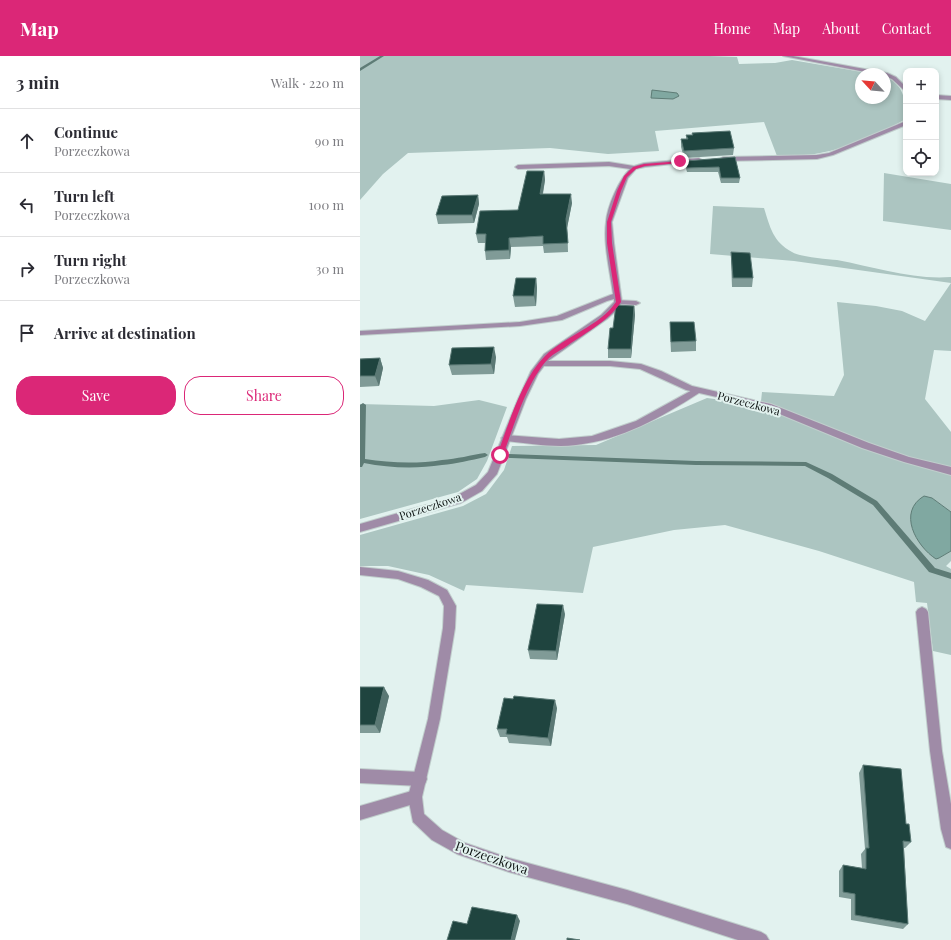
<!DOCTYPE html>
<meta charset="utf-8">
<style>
body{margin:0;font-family:"Playfair Display",serif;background:#f7f7f7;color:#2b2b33}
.controls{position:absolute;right:12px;top:12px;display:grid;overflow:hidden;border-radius:8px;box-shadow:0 2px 6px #0003}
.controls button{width:36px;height:36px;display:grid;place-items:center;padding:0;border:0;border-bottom:1px solid #e1e1e2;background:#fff;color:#2b2b33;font:20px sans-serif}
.compass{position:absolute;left:495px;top:12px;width:36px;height:36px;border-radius:50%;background:#fff;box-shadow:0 2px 6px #0003;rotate:296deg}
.stop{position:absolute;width:12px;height:12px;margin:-9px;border:3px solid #db2777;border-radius:50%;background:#fff}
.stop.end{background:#db2777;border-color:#fff;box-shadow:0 1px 4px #0008}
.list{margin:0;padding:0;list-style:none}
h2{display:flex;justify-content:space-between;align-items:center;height:52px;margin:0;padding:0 16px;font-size:17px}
h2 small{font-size:13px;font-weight:400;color:#7c7c81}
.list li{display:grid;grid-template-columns:26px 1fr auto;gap:12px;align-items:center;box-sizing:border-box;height:64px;padding:0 16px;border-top:1px solid #e1e1e2}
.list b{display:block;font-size:15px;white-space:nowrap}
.list p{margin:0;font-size:13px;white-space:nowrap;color:#7c7c81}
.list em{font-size:13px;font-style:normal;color:#7c7c81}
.actions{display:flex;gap:8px;padding:12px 16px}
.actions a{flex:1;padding:9px 0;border:1px solid #db2777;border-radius:16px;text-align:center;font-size:14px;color:#db2777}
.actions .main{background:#db2777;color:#fff}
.icon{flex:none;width:22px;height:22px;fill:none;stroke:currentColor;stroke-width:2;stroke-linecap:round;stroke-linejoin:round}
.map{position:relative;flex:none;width:591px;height:884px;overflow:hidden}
header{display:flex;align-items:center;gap:24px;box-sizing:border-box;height:56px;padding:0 20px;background:#db2777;color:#fff}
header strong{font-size:19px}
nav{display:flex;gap:22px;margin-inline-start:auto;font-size:14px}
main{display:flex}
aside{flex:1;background:#fff}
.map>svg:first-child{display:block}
.green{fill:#acc5c1}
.water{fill:#80a8a1;stroke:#5e7c76}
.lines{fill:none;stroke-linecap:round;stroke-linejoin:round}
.stream{fill:#5e7c76;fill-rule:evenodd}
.service-casing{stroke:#c0cecc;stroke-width:2}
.minor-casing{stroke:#c0cecc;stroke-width:2}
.service{fill:#9f8ba7;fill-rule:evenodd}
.minor{fill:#9f8ba7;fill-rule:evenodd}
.wall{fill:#809b97}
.shaded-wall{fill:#5a7874}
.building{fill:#1f443f;stroke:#5a7874}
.route{fill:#db2777}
.labels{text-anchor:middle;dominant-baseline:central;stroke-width:4;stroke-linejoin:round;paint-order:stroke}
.street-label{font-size:11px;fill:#0e1413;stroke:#e2f2ef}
.near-street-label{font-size:13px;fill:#0e1413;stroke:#e2f2ef}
</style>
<header>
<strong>Map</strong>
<nav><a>Home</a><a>Map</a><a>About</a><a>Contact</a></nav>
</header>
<main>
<aside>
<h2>3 min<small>Walk · 220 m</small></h2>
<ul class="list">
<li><svg class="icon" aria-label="ahead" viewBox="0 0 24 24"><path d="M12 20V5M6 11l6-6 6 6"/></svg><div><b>Continue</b><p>Porzeczkowa</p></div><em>90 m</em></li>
<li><svg class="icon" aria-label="left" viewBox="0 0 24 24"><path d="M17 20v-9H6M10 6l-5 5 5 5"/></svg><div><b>Turn left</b><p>Porzeczkowa</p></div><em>100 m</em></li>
<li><svg class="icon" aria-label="right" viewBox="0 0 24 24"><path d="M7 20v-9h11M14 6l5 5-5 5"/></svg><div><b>Turn right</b><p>Porzeczkowa</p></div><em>30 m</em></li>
<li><svg class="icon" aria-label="arrive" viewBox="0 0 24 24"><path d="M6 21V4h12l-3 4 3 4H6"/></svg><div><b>Arrive at destination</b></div></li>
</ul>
<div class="actions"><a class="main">Save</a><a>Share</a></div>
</aside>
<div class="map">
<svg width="591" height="884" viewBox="0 0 591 884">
<rect width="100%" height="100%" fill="#e2f2ef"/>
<path class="green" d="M0,0H350L377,1L379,8L415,7L432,4L514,18H501V42H525V21C544,28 546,45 546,63C524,75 485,93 460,97C446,100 431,99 417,100L404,66L295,75L299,95L248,98L190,92L48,97L23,118L0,144Z
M524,117L591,128V174L523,165Z
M353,150L404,152C410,171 413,186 432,196C440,201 466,203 477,204C515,211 552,224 591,221V295L574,294L565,343L591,376V456L572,442L579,502L591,495V505L586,510L591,513V599L573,595L567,547L556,546L554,526L459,495L365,469L314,474L233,491L223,537L106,529L104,535L69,519L28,510H0V479L103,450L126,438L144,414L152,390L236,389L347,342L377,346L403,353L457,371L425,354L401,345L402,336L474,340L484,319L477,246L516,250L542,255L565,265L591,227L434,205L350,198Z
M119,344L147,351L127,405L117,423L98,436L0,463V348L74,350Z"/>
<path class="water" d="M292,34L317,37L319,40L313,43L291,42Z
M564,440L572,442L591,456V495L579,502L576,503C556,490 537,456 564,440Z"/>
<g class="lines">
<path class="stream" d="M20,0H24L0,15V12Z
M3,347L6,349L5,403C30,407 57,408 82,404C97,403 111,399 125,397L128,399L125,401C111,404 96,408 82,409C56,413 29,412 4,407L2,411H0V349Z
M149,398L336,405L446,406L472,418L517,445L575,512L591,517V523L569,516L513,449L468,422L445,410L336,409L151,402H149L148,400Z"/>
<g class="service-casing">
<path id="service" d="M255,244L276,245L280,247L276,249L258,248H255Z
M336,332L339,333L340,335L339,337C302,361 261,384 216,389C193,392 169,387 146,385L141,382L146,379L199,383L232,380L276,365Z
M562,551L566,553L568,556L582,695L591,748V793L586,791L581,773L570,695L556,556L558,553Z
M0,713L60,716L65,718L67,723L65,728L60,730L0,727Z
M55,734L60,736L62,741L60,746L0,764V750Z"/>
</g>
<g class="minor-casing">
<path id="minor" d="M423,0H433L527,17L536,21L546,31V36L532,23L525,20V18H516Z
M576,39L591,40V44L576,43Z
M546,65V69L473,99L457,103L363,105L360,103L363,101L457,99L469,97Z
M339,102L342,104L341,105L285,111L276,113L268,122L252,166L254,187L262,246L257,254L247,263L188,305H250L281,308L301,315L332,330L411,348L509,387L549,401L591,411V419L544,406L502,392L405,352L326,334L280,313L250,310H184L178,318L166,343L137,418L122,435L101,447L0,476V468L94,441L116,429L128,416L158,343L171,315L184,298L241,259L254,246V243L247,245L202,264L160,270L0,279V275L160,266L197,260L253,238C250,216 243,188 246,166C247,151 259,123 270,113L249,110L158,113L155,111L158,109L249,106L274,110L284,107Z
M0,511L38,515L68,524L87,534L96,550L95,572L80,663L62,741L64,758L82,774L105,787L149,802L267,834L401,876L406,879L409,884H378L267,848L149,816L97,798L72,784L53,766L48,741L68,663L83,572L84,550L79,540L61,531L38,523L0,519Z"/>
</g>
<use href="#service" class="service"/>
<use href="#minor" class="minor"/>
</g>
<path class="wall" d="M332,77L374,92L373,99L324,102L321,91V83H326V79H332Z
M375,101L380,122L379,127H361L358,116H327L325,109L326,105Z
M184,115L185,124L183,138L212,147L207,172L208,196L184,197L183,190L151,191L150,203L126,204L125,195V187H118L116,178L158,154Z
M118,139L119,148L114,167L78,168L76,159Z
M371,196L393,222L392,231H372L371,205Z
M176,222L177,232L176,250L155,251L153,240Z
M274,250L275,259L271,302H248V293L253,272Z
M310,266L336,285V295L311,296L310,276Z
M136,301L134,318L92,319L89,309Z
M20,302L23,312L19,330L0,331V303Z
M205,558L197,604L170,603L168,594Z
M0,631L29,640L20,677H0Z
M153,643L197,652L191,690L149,687L147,681H140L137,673Z
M503,709L546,768L551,786L545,792H544L548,868L543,873L491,864V843L479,841V815L483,809L502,812L501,798L505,793L499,717Z"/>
<path class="shaded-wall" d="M184,115L185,124L181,147L180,138Z
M211,138L212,147L207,172L208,196L206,163Z
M118,139L119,148L114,167L112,159Z
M149,182L151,191L150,203L149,194Z
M176,222L177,232L176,250L174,240Z
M274,250L275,259L271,302V293Z
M134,291L136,301L134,318L131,308Z
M20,302L23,312L19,330L15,320Z
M203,549L205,558L197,604L196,595Z
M24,631L29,640L20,677L15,669Z
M195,644L197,652L191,690L188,682Z
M157,859L160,865L155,884H151Z"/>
<path class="building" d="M370,75L374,92L324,95L321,83H328L326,79H333L332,77Z
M375,101L380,122H361L359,111L327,112L326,105Z
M167,115H184L180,138H211L206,163L208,187L183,188V180L149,182V194L125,195L126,178H116L120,155L158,154Z
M118,139L112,159H76L82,140Z
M371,196L390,197L393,222H373Z
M156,222H176L174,240H153Z
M256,249L274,250L271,293H248L250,272H253Z
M310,266H334L336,285L311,286Z
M134,291L131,308L89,309L92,292Z
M20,302L15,320H0V303Z
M177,548L203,549L196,595L168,594Z
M0,631H24L15,669H0Z
M154,640L195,644L188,682L146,678L147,673H137L144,642L153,643Z
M503,709L541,713L546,768H549L551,786L543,785L548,868L495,859V838L483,836V809L506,813V792H509Z
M112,851L157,859L151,884H87L93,865L107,868Z
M207,882L220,884H207Z"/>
<path class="route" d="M321,105L320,107L285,110L276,113L267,121L261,135L251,166L252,187L261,246C248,266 223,278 204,292C199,295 193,298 189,302C166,326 155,368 143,399L142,400H138L137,399C149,368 161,324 185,300C205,280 240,270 256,246L247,187V166L257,135L264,120L273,111L284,108Z"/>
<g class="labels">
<g class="street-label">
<text transform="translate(389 347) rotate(15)">Porzeczkowa</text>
<text transform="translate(70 450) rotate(-18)">Porzeczkowa</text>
</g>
<g class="near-street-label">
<text transform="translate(132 801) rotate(19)">Porzeczkowa</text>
</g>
</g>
</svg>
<div class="controls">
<button>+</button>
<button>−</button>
<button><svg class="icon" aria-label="locate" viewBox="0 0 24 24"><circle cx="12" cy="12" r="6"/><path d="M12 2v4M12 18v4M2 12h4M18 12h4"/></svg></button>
</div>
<svg class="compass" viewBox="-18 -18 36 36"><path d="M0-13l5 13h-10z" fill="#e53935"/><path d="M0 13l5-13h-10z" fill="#7c7c81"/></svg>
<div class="stop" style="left:140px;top:399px"></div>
<div class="stop end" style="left:320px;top:105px"></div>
</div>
</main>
